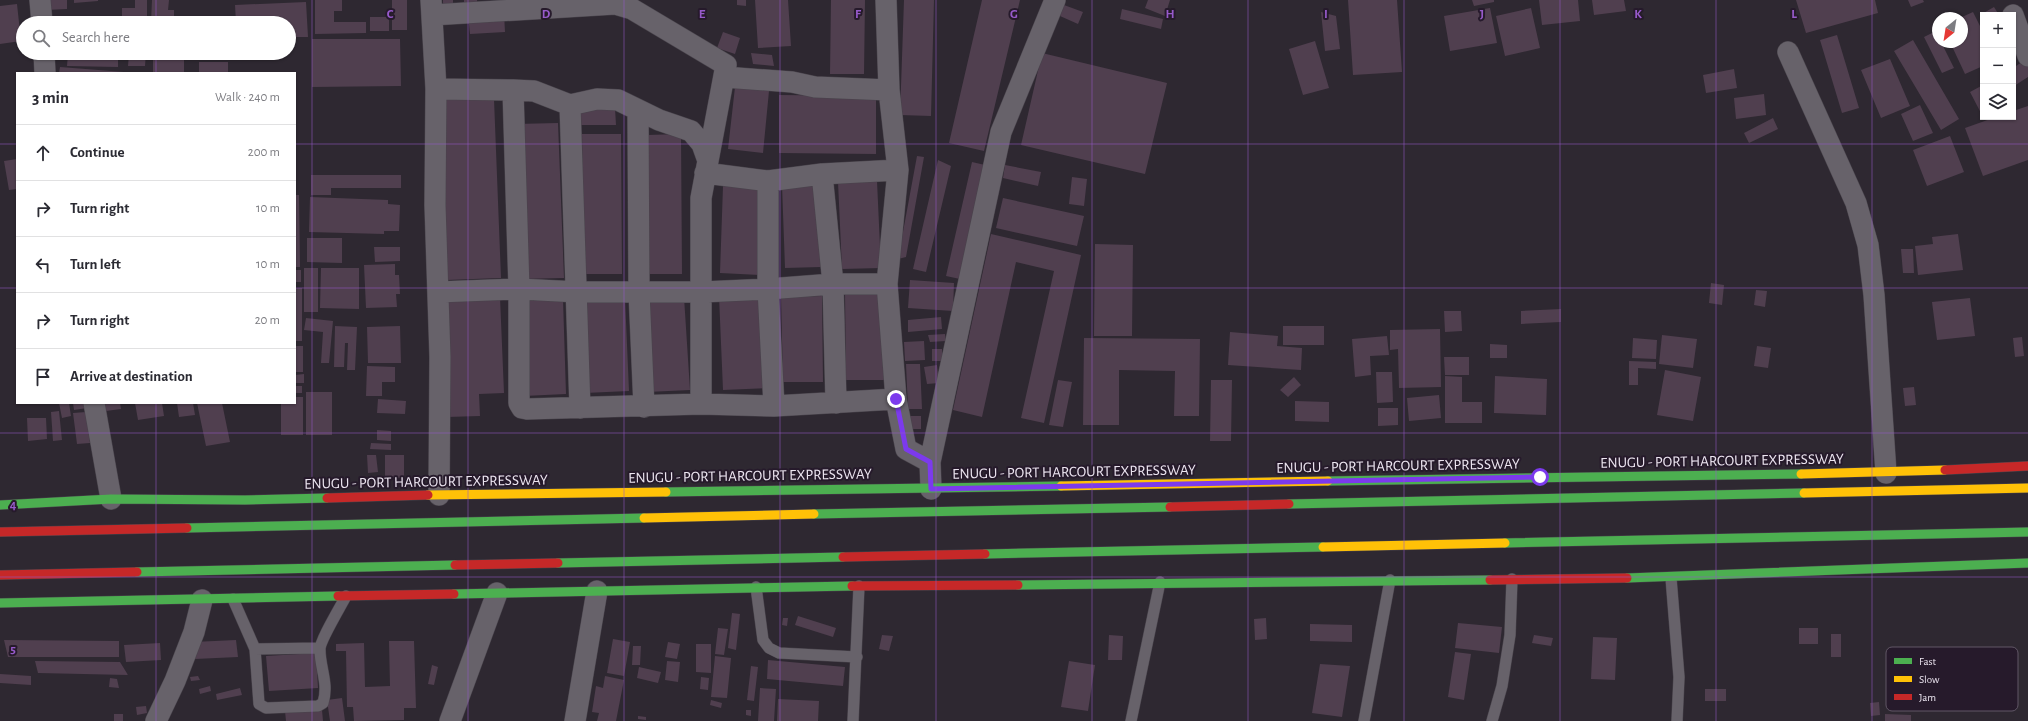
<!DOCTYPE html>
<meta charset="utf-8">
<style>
body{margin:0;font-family:"Alegreya Sans",sans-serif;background:#f7f7f7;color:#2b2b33}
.controls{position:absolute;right:12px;top:12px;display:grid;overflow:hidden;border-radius:0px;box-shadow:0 1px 3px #0004}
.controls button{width:36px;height:36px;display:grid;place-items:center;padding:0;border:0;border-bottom:1px solid #e1e1e2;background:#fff;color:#2b2b33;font:20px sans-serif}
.compass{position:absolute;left:1932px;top:12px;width:36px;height:36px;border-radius:50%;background:#fff;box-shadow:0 1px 3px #0004;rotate:210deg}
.stop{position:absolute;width:12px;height:12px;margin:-9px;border:3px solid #7c3aed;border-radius:50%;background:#fff}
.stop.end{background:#7c3aed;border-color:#fff;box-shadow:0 1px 4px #0008}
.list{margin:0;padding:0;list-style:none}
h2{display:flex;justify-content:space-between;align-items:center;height:52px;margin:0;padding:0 16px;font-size:17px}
h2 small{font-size:13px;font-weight:400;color:#7c7c81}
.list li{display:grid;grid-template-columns:26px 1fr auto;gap:12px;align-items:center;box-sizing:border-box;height:56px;padding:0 16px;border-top:1px solid #e1e1e2}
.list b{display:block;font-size:15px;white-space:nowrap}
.list em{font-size:13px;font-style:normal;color:#7c7c81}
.icon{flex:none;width:22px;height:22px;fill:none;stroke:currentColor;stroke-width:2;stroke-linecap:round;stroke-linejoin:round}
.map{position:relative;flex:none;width:2028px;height:721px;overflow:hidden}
.search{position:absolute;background:#fff;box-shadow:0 1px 3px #0004;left:16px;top:16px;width:280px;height:44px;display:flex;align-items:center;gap:10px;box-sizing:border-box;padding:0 14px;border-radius:22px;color:#7c7c81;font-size:15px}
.panel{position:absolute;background:#fff;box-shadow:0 1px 3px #0004;left:16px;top:72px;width:280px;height:332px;border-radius:0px}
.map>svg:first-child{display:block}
.building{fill:#503f4f}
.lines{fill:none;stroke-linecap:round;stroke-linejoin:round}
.lane-casing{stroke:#49444c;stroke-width:12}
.street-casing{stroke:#49444c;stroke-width:22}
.fast-casing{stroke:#49444c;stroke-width:10}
.slow-casing{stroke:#49444c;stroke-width:10}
.jam-casing{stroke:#49444c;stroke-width:10}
.lane{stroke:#67626a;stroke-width:11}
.street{stroke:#67626a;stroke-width:21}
.fast{stroke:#4caf50;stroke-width:9}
.slow{stroke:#ffc107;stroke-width:9}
.jam{stroke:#c62828;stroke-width:9}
.route{stroke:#7c3aed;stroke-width:5}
.grid{fill:none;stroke:#975acb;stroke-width:1;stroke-opacity:0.55}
.labels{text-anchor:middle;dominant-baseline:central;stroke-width:4;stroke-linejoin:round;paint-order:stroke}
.street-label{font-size:15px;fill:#ece5f0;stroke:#261a2b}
.key{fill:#261a2b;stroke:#615766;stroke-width:1}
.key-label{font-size:11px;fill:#ece5f0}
.grid-label{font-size:13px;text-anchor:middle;font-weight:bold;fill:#975acb;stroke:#261a2b;stroke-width:4;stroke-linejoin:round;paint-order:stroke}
</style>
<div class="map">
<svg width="2028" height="721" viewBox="0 0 2028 721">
<rect width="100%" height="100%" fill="#2e2831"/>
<path class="building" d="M46,0H67V9L46,10Z
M74,0H98V1L74,3Z
M135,0H147V21H122V8H135Z
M152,0H169L168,10H174V23H151Z
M315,0H342V11H334V22H366V33L315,34Z
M392,0H407V30H392Z
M443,0H453V10H443Z
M464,0H477L478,6L464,7Z
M737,0H746V6L737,5Z
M755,0H788L791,46L758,48Z
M831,0H865L864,74H830Z
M904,0H934L931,116L900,115Z
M982,0H1020L984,151L949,143Z
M1148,0H1170L1165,16L1145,8Z
M1348,0H1397L1402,72L1353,75Z
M1472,0H1494V2L1474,6Z
M1539,0H1578L1580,21L1542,25Z
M1592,0H1624L1626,11L1594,15Z
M1796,0H1875L1878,13L1806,33Z
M1908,0H1923L1924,2L1911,7Z
M306,2L308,37H289V23H236L235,5Z
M17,4L21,41L0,44V6Z
M1064,5L1083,12L1078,24L1060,16Z
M1994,7L1999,15H1983V21L1980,15Z
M1490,8L1497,43L1450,51L1444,16Z
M1531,8L1540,48L1505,56L1496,16Z
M1122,9L1163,19L1161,29L1120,19Z
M1321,12L1336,16L1340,49L1325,51Z
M1973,12L1983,32V66L1965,74L1950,42H1962V17Z
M504,13L505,32L470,34L468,15Z
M370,17H389V31H370Z
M1936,31L1938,42H1941L1954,68L1942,73L1924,37Z
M723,32L740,38L735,54L717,48Z
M1837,35L1859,108L1842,113L1820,40Z
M312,39H400L401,86L312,87Z
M1913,40L1959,119L1941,130L1894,51Z
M1315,41L1329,88L1303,95L1289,49Z
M68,53H118V67L67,66Z
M129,53H146L145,66H128Z
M751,53L772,55L774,66L753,64Z
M1042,53L1167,83L1145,174L1021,145Z
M1890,59L1910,106L1881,118L1861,70Z
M153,60H184V73H153Z
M2025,60L2028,65V77L2014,86L2013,68Z
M199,62H228V73H199Z
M60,67L124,72V73H59Z
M1734,69L1737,88L1706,93L1703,75Z
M1983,85V117L1970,92Z
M735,87L769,91L763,153L728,149Z
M1764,94L1766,115L1736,119L1734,98Z
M779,95L876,96V154L779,153Z
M494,99L501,278L447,280L440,100Z
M1920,105L1933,133L1913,141L1901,114Z
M2028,106V160L1983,176L1965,128L1996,117H2013V111Z
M578,108H615L616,125H578Z
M1773,118L1778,129L1749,143L1744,133Z
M558,123L564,278L522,279L516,124Z
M582,134H621L622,274H583Z
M681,134L682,274H648L647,135Z
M1950,136L1964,172L1927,186L1913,150Z
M917,156L924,157L906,257L898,259Z
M17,159V189L9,190L4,161Z
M938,160L951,166L926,272L913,269Z
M972,162L985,165L960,279L946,276Z
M1005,165L1041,172L1038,186L1003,178Z
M311,175H401V188H331V195H311Z
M1072,177L1087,179L1084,206L1069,204Z
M877,181L881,268L842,269L838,182Z
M818,184L821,267L785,268L782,185Z
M723,186L763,187L760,275L720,273Z
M295,195H299L300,267H295Z
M310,197L388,200V204L400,205L399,231H384V234L309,232Z
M1003,198L1084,216L1077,246L996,228Z
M991,234L1081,255L1044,423L1021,418L1054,271L1016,262L982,417L953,410Z
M1958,234L1963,270L1918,275L1915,246L1933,244L1932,237Z
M307,238H342V263L307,262Z
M1095,244L1133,245L1132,336H1094Z
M374,247H400V261L375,262Z
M1901,249H1913L1914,273H1903Z
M395,264V275H399L400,294H396L397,307L366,308L364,265Z
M304,268H318V312H304Z
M321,268H359V309L320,308Z
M295,270H301V282H295Z
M910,280L954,283L953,311L908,308Z
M1711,283L1724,285L1722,305L1709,303Z
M295,288H302V341H295Z
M1756,290L1767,291L1765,307L1754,305Z
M845,293H884L885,380H846Z
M763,294L767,388L723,390L719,296Z
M822,296L823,382H783L781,297Z
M500,297L504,393L479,394L480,416L447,417L442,298Z
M684,297L690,390L647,392L642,299Z
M625,298L629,391L585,393L581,299Z
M1970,298L1975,336L1937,340L1932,302Z
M563,299L566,394L524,396L521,301Z
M1561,309V322L1521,324V311Z
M1444,311H1461L1462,331L1445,332Z
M941,317L942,329L908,332V320Z
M306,318L333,321L329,363H321L323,332L304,330Z
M335,326L357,327L355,370H347L348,343H345L344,367H334Z
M400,326L401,363H368L367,327Z
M1283,326H1324V345H1283Z
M1440,329L1441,387L1399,388L1398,349L1390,350V330Z
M1230,332L1278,336L1277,346L1302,348L1301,370L1228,365Z
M945,334L946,341L930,342L928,335Z
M1662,335L1697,339L1693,368L1659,364Z
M1387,336L1389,355L1370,356L1371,375L1355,377L1352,339Z
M2022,337L2024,356L2015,357L2013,338Z
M1084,338L1200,339L1199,416H1174L1175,371L1119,370V425H1083Z
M1633,338L1657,340L1656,359L1632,358Z
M924,341L925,360L905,361L904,342Z
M1490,344L1507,345V358H1490Z
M295,346H303V372H295Z
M1757,346L1771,348L1768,368L1754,366Z
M932,349H942V361H932Z
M1444,357H1469V375H1445Z
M1629,361L1656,362V369L1638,368V385H1629Z
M906,364H920L922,409H908Z
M937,365L939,383L927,384L924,367Z
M367,366L395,367V382H382V396H366Z
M1665,370L1701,377L1693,421L1657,415Z
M1376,372H1392L1393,402L1377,403Z
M304,374V383H295V375Z
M1445,376L1462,377V402H1482V423H1445Z
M1495,376L1547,379L1546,415L1494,413Z
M1294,377L1301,385L1288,397L1280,390Z
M1058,380L1072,382L1063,427L1049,425Z
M1211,380H1232L1231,441H1210Z
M295,386H302V393H295Z
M1914,387L1916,405L1905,406L1903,388Z
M306,392H332V435H306Z
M1439,395L1441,418L1409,421L1407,398Z
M295,397H303V435H281V403H295Z
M378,399L406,401L405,414L377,413Z
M1295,401L1329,402V422L1295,421Z
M59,403H69L71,416L62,418Z
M73,403H86L87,408L74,410Z
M104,403H120L121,409L106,411Z
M135,403H162L164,416L138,420Z
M177,403H193L195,415L179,417Z
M197,403H222L230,442L206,446Z
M1378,408H1398V425L1378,426Z
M59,411L62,440L53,441L51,412Z
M86,412L90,443L77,444L73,413Z
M906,416H921V429H907Z
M27,418H46L47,439L28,441Z
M377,430L391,431V441L377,440Z
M371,443L391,444V450L370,449Z
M367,455H376L378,472L368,473Z
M385,455H404V478H385Z
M732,613L740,614L736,650L728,648Z
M798,616L836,628L833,637L795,625Z
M783,618H788L787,626L782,625Z
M1266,618L1267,639L1255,640L1254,619Z
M1458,623L1502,627L1499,653L1455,648Z
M1310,624L1352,625V642L1310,641Z
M718,628L728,629L724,655L715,654Z
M1799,628H1818V644H1799Z
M1831,634H1841V657H1831Z
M882,635L893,636L889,651L879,649Z
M1109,635L1123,636L1122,660H1108Z
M1534,635L1553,638L1551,646L1532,643Z
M1593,637L1617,638L1615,680L1591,679Z
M613,639L630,642L624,676L607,673Z
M4,640L119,641V657H8Z
M236,640L238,657L195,659L193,642Z
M389,641H414L416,708H404V720L354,721L353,707H347L346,651H336V644L364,643L365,687L390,686Z
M668,642L680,644L677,659L665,657Z
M160,643L161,660L126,662L124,645Z
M696,644H711V673L696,672Z
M633,646H641L640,665H632Z
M1455,652L1471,654L1464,700L1448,697Z
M316,653L318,688L269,691L266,656Z
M715,656L731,658L727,698L711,697Z
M768,660L845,667L843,686L767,679Z
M35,661L120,662L128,675L38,673Z
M667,661L680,662L678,682L665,680Z
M1069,661L1095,665L1088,711L1061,707Z
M1320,664L1350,666L1342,717L1312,713Z
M432,665L438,667L434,685L428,684Z
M751,666L758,667L754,701L747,700Z
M639,667L661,672L658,683L637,678Z
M0,674L31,676V685L0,683Z
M198,676L200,680L191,681L190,677Z
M605,676L624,680L616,721H597L599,713L592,712L596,686L603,688Z
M701,677L709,678L708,690L700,689Z
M110,678L117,679L119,688L109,687Z
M210,686L211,691L200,694L199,689Z
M240,688L242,695L217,700L216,694Z
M760,688L776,689L774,721H758Z
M1705,689H1726V701H1705Z
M342,698L345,721H330L327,700Z
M778,699L819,701L818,721H777Z
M711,700L722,703L721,708L710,705Z
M1879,702L1880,715L1871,716L1870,703Z
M146,706L147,713L137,715L136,707Z
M322,710L323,721H286L285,711Z
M746,710H751V716L746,715Z
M114,714H123V721H114Z
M1885,714L1911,715V721H1885Z
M638,716L646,717V720L638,719Z"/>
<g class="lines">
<g class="lane-casing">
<path id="lane" d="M1671,578L1679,677L1677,721
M756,587L763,640L769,648L779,653L857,657
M233,599L255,649L259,704L266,708L318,706L323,703C329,684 320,668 320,650C319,642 341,606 346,596
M255,649L319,648
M853,721L859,586
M1131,721L1160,582
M1364,721L1390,580
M1492,721L1502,686L1510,635L1512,579"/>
</g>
<g class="street-casing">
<path id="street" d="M40,0L42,23
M431,0L436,89L435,205L440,357L439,495
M886,0L889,90L898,170L887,284L896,399L906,449L930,462
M432,15L615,4L632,9L726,65L701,198V404
M2013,15L2028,56
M1788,52L1856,203L1868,245L1874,295L1886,473
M44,53L45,73
M724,77L792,82L815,87L889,90
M436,89L513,90L519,289V403L522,408L527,409L701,404L774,406L896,399
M513,90L534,91L570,105L597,99L618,100L659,120L691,131L702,144L707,158
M570,105L580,408
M638,110L639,292L644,407
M705,173L768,181L822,174L898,170
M822,174L833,284L836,403
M768,181V289L774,406
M438,292L519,289L578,292H702L768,289L833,284H887
M94,403L111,499
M931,489L930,462L1001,132L1055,0
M156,721L175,681L194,632L202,600
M450,721L497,593
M575,721L597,591"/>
</g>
<g class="fast-casing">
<path id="fast" d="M1328,481L1801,474
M666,492L1061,486
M1289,504L1804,493
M0,505L111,499L245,500L327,498
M814,514L1170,507
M187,528L644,518
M1505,543L2028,532
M985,554L1323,547
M558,563L843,557
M137,572L455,565
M1627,578L2028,563
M1018,585L1490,580
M454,594L852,586
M0,603L338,596"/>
</g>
<g class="slow-casing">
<path id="slow" d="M1801,474L1945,470
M1061,486L1328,481
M1804,493L2028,488
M428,495L666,492
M644,518L814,514
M1323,547L1505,543"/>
</g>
<g class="jam-casing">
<path id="jam" d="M1945,470L2028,466
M327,498L428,495
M1170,507L1289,504
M0,532L187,528
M843,557L985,554
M455,565L558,563
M0,575L137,572
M1490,580L1627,578
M852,586L1018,585
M338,596L454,594"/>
</g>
<use href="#lane" class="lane"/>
<use href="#street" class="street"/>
<use href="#fast" class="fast"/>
<use href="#slow" class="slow"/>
<use href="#jam" class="jam"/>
</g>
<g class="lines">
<path class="route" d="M896,399L906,449L930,462L931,489L1540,477"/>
</g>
<path class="grid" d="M156,0V23M312,0V721M468,0V721M624,0V721M780,0V721M936,0V721M1092,0V721M1248,0V721M1404,0V721M1560,0V721M1716,0V721M1872,0V721M156,53V73M0,144H17M295,144H2028M0,288H17M295,288H2028M156,403V721M0,433H2028M0,577H2028"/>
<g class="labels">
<g class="street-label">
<text transform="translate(1722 461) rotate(-1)">ENUGU - PORT HARCOURT EXPRESSWAY</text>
<text transform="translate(1398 466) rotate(-1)">ENUGU - PORT HARCOURT EXPRESSWAY</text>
<text transform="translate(1074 472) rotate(-1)">ENUGU - PORT HARCOURT EXPRESSWAY</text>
<text transform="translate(750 476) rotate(-1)">ENUGU - PORT HARCOURT EXPRESSWAY</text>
<text transform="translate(426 482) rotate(-1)">ENUGU - PORT HARCOURT EXPRESSWAY</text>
</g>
</g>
<rect x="1886" y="647" width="132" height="64" rx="6" class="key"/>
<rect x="1894" y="658" width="18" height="6" fill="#4caf50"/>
<rect x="1894" y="676" width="18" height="6" fill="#ffc107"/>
<rect x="1894" y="694" width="18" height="6" fill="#c62828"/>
<g class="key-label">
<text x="1919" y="665">Fast</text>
<text x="1919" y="683">Slow</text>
<text x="1919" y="701">Jam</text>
</g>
<g class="grid-label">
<text x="390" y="18">C</text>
<text x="546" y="18">D</text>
<text x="702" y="18">E</text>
<text x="858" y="18">F</text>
<text x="1014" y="18">G</text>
<text x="1170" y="18">H</text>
<text x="1326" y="18">I</text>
<text x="1482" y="18">J</text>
<text x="1638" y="18">K</text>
<text x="1794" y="18">L</text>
<text x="13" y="509">4</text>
<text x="13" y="653">5</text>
</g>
</svg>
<div class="controls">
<button>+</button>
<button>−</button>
<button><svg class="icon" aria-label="layers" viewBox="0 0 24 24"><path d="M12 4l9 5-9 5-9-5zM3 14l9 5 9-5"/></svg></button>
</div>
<svg class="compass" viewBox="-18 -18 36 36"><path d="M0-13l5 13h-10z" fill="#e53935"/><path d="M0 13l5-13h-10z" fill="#7c7c81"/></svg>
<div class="stop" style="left:1540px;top:477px"></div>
<div class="stop end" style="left:896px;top:399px"></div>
<div class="search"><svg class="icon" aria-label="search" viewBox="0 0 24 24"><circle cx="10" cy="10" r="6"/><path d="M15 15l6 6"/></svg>Search here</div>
<section class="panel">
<h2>3 min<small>Walk · 240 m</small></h2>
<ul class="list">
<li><svg class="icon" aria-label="ahead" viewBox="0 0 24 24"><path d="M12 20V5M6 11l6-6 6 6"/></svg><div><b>Continue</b></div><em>200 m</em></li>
<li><svg class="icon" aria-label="right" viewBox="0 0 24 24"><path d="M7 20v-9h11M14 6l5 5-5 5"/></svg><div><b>Turn right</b></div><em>10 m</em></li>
<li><svg class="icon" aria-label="left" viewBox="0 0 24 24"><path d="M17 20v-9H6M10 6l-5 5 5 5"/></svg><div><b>Turn left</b></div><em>10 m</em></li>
<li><svg class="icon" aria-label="right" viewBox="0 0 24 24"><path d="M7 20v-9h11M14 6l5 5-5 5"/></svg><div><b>Turn right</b></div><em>20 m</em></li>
<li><svg class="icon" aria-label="arrive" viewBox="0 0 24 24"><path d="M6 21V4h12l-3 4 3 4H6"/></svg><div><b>Arrive at destination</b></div></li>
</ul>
</section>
</div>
